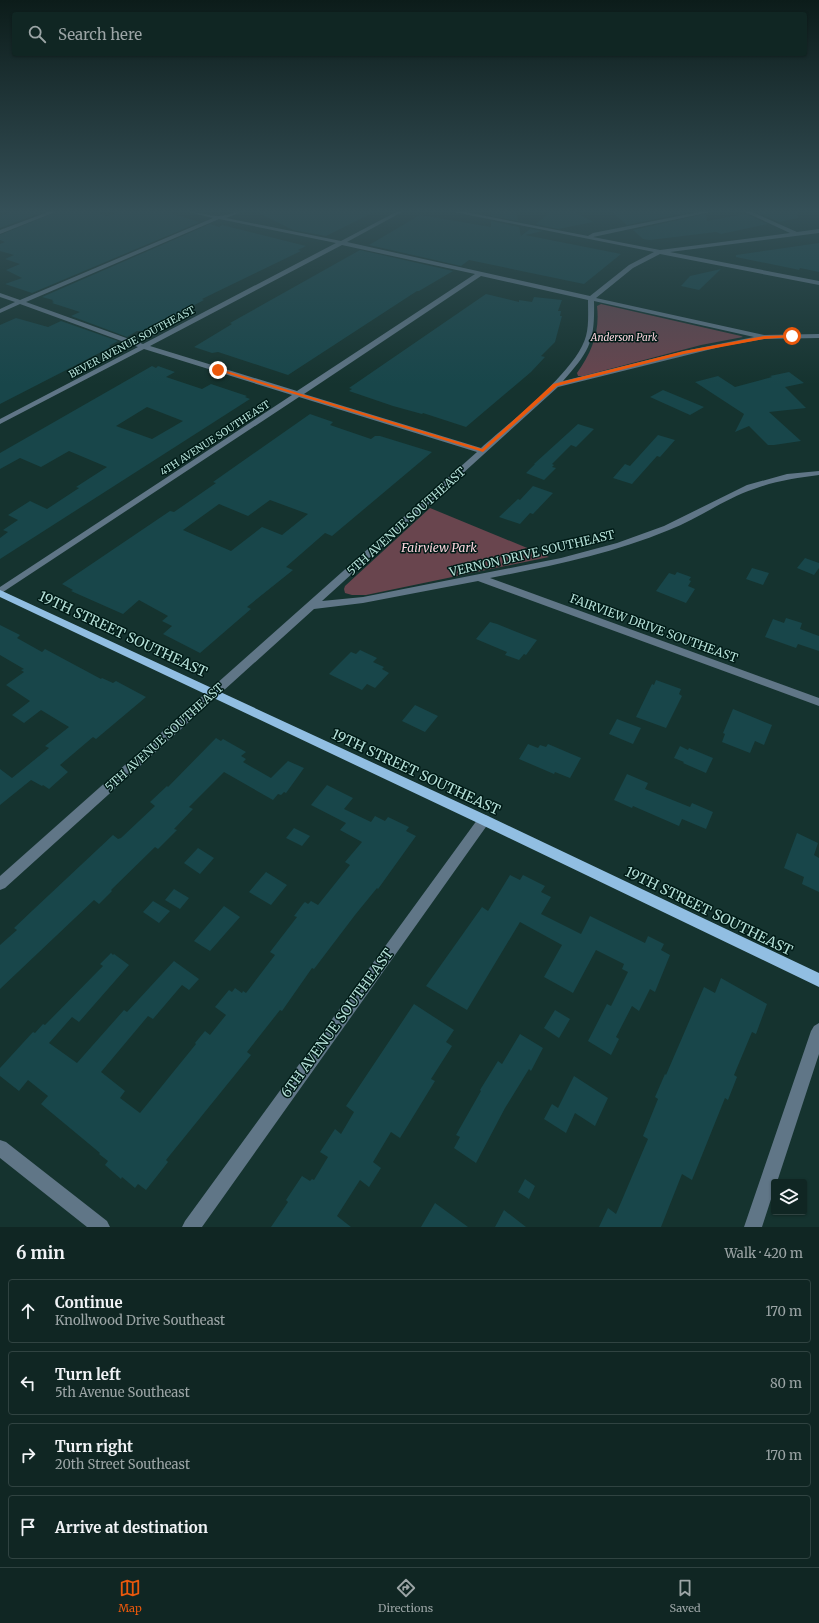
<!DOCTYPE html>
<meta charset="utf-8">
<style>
body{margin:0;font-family:Merriweather,serif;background:#1e3230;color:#f1f3f6}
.controls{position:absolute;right:12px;bottom:12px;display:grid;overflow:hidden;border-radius:4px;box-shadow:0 1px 3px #0004}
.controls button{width:36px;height:36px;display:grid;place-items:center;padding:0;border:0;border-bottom:1px solid #304341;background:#102623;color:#f1f3f6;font:20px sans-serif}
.stop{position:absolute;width:12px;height:12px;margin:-9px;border:3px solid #ea580c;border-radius:50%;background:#fff}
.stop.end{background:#ea580c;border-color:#fff;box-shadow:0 1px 4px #0008}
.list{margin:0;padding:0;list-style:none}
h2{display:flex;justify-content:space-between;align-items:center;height:52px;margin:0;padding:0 16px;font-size:17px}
h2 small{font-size:13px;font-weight:400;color:#9ca5a6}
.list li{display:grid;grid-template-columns:26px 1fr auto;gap:12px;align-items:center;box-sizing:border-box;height:64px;margin:0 8px 8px;padding:0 8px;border:1px solid #304341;border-radius:4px}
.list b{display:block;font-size:15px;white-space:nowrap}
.list p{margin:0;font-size:13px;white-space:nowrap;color:#9ca5a6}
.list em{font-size:13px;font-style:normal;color:#9ca5a6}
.icon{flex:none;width:22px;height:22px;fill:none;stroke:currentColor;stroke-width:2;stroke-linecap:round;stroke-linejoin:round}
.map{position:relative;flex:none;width:819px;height:1227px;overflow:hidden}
.search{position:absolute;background:#102623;box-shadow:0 1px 3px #0004;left:12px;right:12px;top:12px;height:44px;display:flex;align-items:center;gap:10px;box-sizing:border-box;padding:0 14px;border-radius:4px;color:#9ca5a6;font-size:15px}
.sheet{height:340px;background:#102623}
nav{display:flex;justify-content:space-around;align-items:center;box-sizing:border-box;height:56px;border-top:1px solid #304341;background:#102623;font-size:11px;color:#9ca5a6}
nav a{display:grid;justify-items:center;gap:2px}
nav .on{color:#ea580c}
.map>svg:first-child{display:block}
.green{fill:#69454e}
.building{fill:#18464a;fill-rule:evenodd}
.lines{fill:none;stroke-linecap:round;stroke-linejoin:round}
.minor{fill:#607687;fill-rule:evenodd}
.major{fill:#91bee2;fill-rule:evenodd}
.route{fill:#ea580c}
.labels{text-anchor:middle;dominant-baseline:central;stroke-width:3;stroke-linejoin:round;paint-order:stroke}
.far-park-label{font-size:10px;font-style:italic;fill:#fcd4dd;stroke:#001b17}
.far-street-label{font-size:10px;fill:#b3ded6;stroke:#001b17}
.street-label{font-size:12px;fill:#b3ded6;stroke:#001b17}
.park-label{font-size:12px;font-style:italic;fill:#fcd4dd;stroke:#001b17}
.near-street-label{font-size:14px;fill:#b3ded6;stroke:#001b17}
</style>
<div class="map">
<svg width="819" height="1227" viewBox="0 0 819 1227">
<rect width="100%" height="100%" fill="#15332f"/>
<path class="green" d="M601,304L741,336L743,337L701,345L583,376H578L577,373C592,352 600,332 597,306Z
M430,508L549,557L366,595H352L345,593L344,589L345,586Z"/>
<path class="building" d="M10,212H43L0,228V216Z
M56,212H94L107,216L120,212H166L200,222L32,293L5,284L22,278L6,270L20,264L5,259L14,255L0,251V244L5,242L0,240V235Z
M257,212H374L326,236L293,230Z
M491,212H517L518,221L491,216Z
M551,212H575L593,222L558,229L536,224Z
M612,212H690L627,225Z
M756,212H797L798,218L779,222Z
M706,214L707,221L745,214L768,224L721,234L716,232L650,240L643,239L633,230Z
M420,215L491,227V221L519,227L521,236L530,229L543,231L525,235L621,254L584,284L469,260L461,266L369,245Z
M210,224L219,227L222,225L306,246L298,250L301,251L202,299L204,300L158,324L142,331H137L127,337L71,316L80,312L52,303L54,302L52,301L53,300L42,297Z
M819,243V272L800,268L799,270L795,269L736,257V255Z
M360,250L453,271L419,291H417L288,375L218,352L212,353L194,347L232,324L230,323Z
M721,269L699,290L681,286L690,276Z
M486,294L519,302V300L532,302L534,297L562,300L558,311H561L560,316H562L555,342L541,356L545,357L531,372L466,427L423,413L422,414L393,406L349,391L352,389L349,388Z
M16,318L48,327L61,321L118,341L109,346L111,347L0,404V325Z
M152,366L156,368L158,366L175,372L166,377L202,389L211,384L247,396L245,397L250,399L0,559V538L8,532L3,530L18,520L8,515L30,501L47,509L79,488L76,487L107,467L69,451L41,467L20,458L0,469V453ZM147,407L183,421L152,439L116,426Z
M789,372L804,383L785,387L806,408L769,412L801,441L774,445H768L749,426L735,432L744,414L695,382L718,376L735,387L772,377L770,376Z
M663,390L704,407L690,415L650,397Z
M310,414L333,422L330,425L371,439L375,436H380L432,452L332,536L325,533L286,567L293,570L247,607L251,609L200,653L163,634L172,626L162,621L168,616L139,600L123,614L71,591L73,590L62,584L170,511L174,512L216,483L213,482ZM270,500L308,514L282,535L262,527L231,551L183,530L219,504L248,516Z
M578,424L594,429L576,447L571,445L552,464L554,465L552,467L556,468L544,480L526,473L535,464H534Z
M658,435L675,440L660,457L657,456L632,484L613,478L625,464L630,466Z
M533,486L553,493L533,514L530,513L520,524L499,517L518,499L520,500Z
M805,558L819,563V568L814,575L797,568Z
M752,568L769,573L763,585L746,579Z
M677,572L691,577L689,580L691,581L688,586L695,589L686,603L656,591L669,573L675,575Z
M786,618L802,623L800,629L819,636V651L798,644L796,648L765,637L773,619L784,623Z
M490,622L497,624L537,640L526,655L524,654L519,660L505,655L507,652L476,639Z
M0,625L20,635L17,638L42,652L45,649L101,679L102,678L113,683L116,681L146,697L96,739L93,737L60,765L68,772L49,789L43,785L42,786L31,780L0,805V769L12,778L49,748L45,746L69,727L41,710L24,723L12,715L30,701L6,685L24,672L21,670L24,669L0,655Z
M360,650L377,658L373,662L384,667L382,669L389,673L375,688L367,684L362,690L329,674L351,652L356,654Z
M656,680L681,689L679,694L682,696L666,728L636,717L652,684L654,685Z
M415,705L438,716L425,732L402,721Z
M733,709L772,725L764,745L755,741L750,753L722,742L725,734L723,733Z
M617,719L641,728L633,744L609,734Z
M216,738L221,741L223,739L246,752L241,756L246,759L243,762L271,778L288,761L304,768L286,793L284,792L281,795L278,794L273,800L224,772L189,807L193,809L174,829L177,830L158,849L155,847L111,890L112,891L99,904L94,900L0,989V945L17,930L14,928L33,910L113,835L118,839L121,838L155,806L150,802L167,786L168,787Z
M528,744L538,748L540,745L546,747L548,744L581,758L570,778L555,772L554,774L519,759Z
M680,746L688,750L689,748L713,758L706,773L683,763L684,762L674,758Z
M627,774L648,783L645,789L690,807L692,803L713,812L706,829L682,819L679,826L633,806L632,808L614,800Z
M327,785L353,798L344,809L371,822L375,816L385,821L388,817L409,827L406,831L416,836L378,889L377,888L355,915L314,969L312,968L282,1011L280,1010L247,1052L251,1055L166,1160L168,1162L146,1190L138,1184L135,1188L122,1177L121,1179L105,1165L108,1161L99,1154L100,1153L41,1104L48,1096L28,1080L19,1091L0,1076V1068L33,1032L35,1033L43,1024L45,1025L103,966L100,964L111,953L113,955L114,954L129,965L79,1022L72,1017L49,1043L77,1063L124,1010L127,1012L174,961L199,979L189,990L182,985L153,1019L148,1016L101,1072L125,1091L120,1098L140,1113L196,1044L195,1043L205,1031L210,1035L226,1015L215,1007L229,990L232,992L235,988L242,993L243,991L246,993L275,955L270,952L297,917L294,916L303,904L305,902L308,904L311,901L318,905L350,865L345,862L362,842L340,830L346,823L311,805Z
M294,828L310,836L302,846L286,838Z
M797,833L818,843L814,855L819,858V892L802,884L804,877L784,868Z
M198,848L214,858L200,874L184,863Z
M266,872L287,885L271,905L249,892Z
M510,875L520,880L523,875L545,886L541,892L551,897L541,914L581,934L590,916L645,943L648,936L664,944L661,950L670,955L655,992L650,989L639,1011L632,1006L616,1037L619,1039L611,1055L588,1041L607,1004L611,1006L628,972L622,969L624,964L596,950L573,993L544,977L562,945L520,922L467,1010L426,986L482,907L488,911Z
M174,889L189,898L180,909L165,900Z
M153,901L170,911L159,923L143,912Z
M224,906L240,917L210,951L194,941Z
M721,978L767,1004L756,1034L752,1032L734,1075L737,1077L728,1100L725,1098L692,1180L682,1174L661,1227H599L608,1208L616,1214L648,1139L643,1136L658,1099L655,1097L665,1074L666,1075L704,987L715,993Z
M414,1004L454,1030L446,1042L452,1046L431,1079L435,1081L400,1138L391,1132L373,1162L381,1168L369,1187L360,1180L337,1216L351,1227H271L288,1202L286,1200L302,1176L310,1181L312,1179L314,1180L328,1157L320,1152L335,1129L341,1134L354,1112L346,1106Z
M555,1010L570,1019L559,1038L544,1028Z
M520,1034L543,1048L531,1071L529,1069L505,1108L476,1163L454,1148L460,1137L456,1135L481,1091L480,1090L498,1061L502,1064Z
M574,1076L608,1098L595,1126L575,1113L566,1133L544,1119L552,1104L558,1108Z
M525,1179L535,1186L529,1199L518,1192Z
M435,1203L468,1227H421Z
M504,1210L526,1227H495Z"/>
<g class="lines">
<path class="minor" d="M48,212H55L0,234V230Z
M189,212C199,212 209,216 218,216C226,216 233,212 241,212L226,218L341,241L396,212H402L347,242L590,296L629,265L654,252L454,212H465L588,236L593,233L699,212H710L593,237L660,250L790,233L745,212H752L797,232L819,229V233L670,252L819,281V285L660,254L633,268L596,298L764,335L819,334V338L764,339L724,346L558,387L322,601L363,597L561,558L617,543L664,526L747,485L787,474L819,471V475C797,478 775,481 754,489C724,499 698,519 669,530C611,554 551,566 490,578L819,698V706L478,581L363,603L314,609L5,888L0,890V876L477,452L299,397L0,594V587L292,395L144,349L0,424V419L138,347L20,304L0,313V309L15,302L0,297V293L20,300L213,218ZM219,219L336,243L143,344L26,302ZM342,245L475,274L297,391L150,346ZM481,276L588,300C588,312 589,325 586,336C577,371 509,423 481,448L304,394ZM594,301L754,337L684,351L563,381C590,351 595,341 594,301Z
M484,815L488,816L490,820L488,824L202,1227H182L185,1221L480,816Z
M819,1023V1054L777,1182H774V1190L762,1227H744L811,1031L814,1026Z
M0,1140L6,1142L107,1221L110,1227H87L0,1158Z"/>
<path class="major" d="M0,590L488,816L819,973V987L480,824L0,597Z"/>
</g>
<linearGradient id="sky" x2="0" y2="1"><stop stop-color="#0c1c1a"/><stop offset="0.55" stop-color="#355058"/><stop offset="1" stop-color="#355058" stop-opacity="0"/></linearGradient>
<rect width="819" height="384" fill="url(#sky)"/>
<path class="route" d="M792,335L793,337L764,339L684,354L557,386L483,452L216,370L220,369L482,449L553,384L684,351L764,336Z"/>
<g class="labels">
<g class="far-park-label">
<text x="624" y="337">Anderson Park</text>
</g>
<g class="far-street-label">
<text transform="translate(132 342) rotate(-28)">BEVER AVENUE SOUTHEAST</text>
<text transform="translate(215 438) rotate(-33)">4TH AVENUE SOUTHEAST</text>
</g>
<g class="street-label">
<text transform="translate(406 521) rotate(-42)">5TH AVENUE SOUTHEAST</text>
<text transform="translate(532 553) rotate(-13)">VERNON DRIVE SOUTHEAST</text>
<text transform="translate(654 628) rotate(20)">FAIRVIEW DRIVE SOUTHEAST</text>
<text transform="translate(164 737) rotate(-42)">5TH AVENUE SOUTHEAST</text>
</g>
<g class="park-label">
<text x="439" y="547">Fairview Park</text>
</g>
<g class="near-street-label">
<text transform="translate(123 634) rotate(25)">19TH STREET SOUTHEAST</text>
<text transform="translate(416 772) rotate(25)">19TH STREET SOUTHEAST</text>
<text transform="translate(709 911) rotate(26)">19TH STREET SOUTHEAST</text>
<text transform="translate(337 1023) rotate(-54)">6TH AVENUE SOUTHEAST</text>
</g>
</g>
</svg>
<div class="controls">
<button><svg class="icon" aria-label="layers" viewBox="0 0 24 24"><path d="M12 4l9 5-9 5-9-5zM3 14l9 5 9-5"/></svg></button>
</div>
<div class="stop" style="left:792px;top:336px"></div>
<div class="stop end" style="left:218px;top:370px"></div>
<div class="search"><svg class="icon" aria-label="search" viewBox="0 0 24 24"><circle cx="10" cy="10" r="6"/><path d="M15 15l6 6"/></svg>Search here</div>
</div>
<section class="sheet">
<h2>6 min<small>Walk · 420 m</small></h2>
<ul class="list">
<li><svg class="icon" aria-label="ahead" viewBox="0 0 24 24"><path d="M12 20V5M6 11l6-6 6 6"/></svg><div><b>Continue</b><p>Knollwood Drive Southeast</p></div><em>170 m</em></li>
<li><svg class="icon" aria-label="left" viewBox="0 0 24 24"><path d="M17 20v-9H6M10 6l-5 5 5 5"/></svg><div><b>Turn left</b><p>5th Avenue Southeast</p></div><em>80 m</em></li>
<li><svg class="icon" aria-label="right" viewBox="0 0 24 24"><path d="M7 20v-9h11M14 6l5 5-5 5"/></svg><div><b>Turn right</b><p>20th Street Southeast</p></div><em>170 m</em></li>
<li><svg class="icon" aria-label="arrive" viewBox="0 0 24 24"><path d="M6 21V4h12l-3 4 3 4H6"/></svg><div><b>Arrive at destination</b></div></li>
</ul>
</section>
<nav>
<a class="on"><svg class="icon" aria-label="map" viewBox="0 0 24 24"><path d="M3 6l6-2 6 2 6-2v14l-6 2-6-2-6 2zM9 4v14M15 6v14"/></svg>Map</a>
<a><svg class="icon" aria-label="directions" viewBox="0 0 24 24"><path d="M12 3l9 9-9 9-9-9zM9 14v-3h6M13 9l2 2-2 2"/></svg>Directions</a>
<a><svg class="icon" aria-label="saved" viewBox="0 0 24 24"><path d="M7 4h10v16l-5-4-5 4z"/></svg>Saved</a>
</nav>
